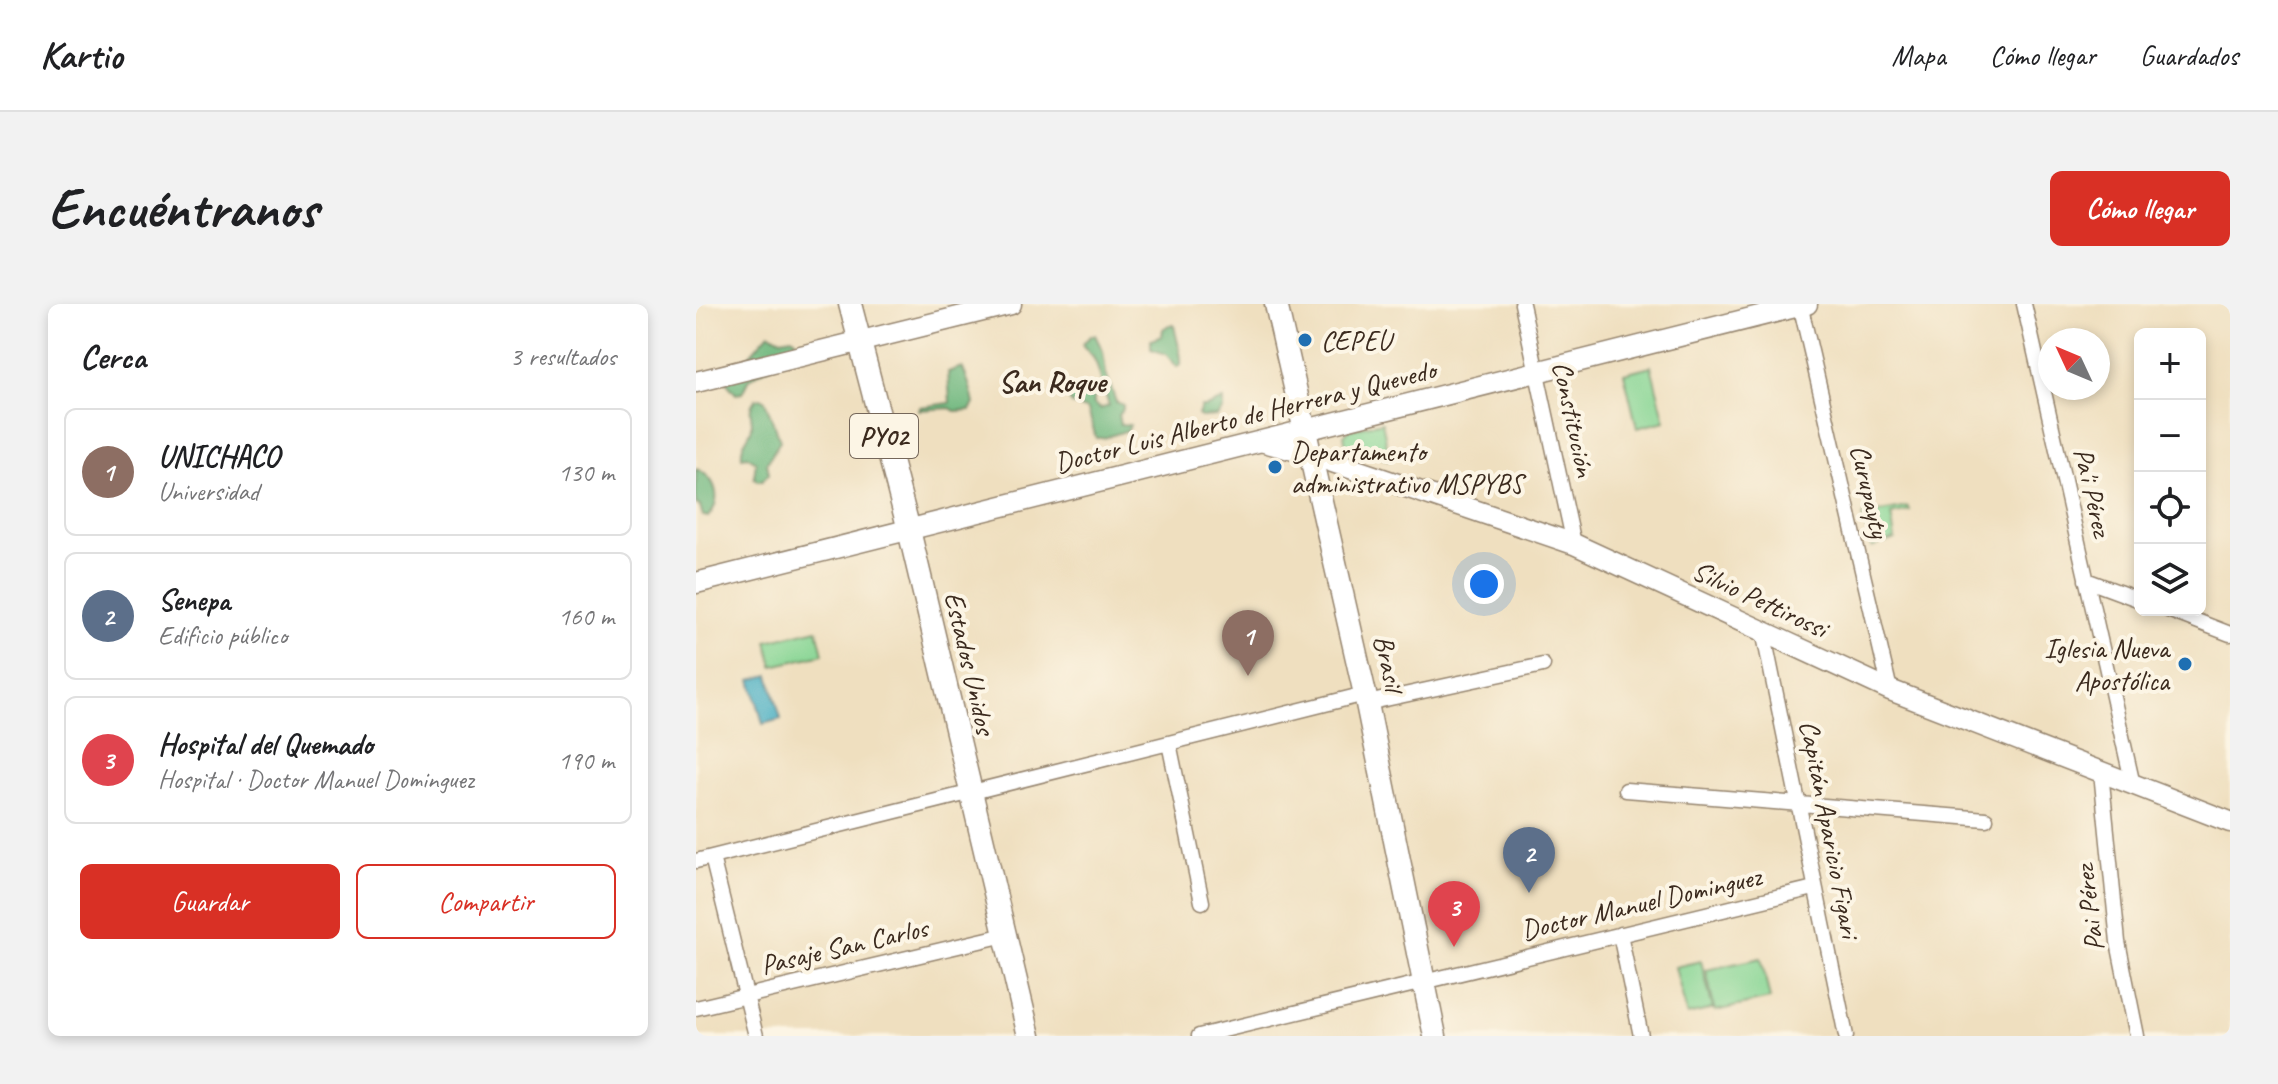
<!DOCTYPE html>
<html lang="es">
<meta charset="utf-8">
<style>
body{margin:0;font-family:Caveat,sans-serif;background:#f2f2f2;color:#202124}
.controls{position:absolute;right:24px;top:24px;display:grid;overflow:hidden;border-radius:12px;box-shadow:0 4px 12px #0003}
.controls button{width:72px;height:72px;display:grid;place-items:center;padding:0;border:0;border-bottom:2px solid #e0e0e0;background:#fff;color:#202124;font:40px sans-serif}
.compass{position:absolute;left:1342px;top:24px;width:72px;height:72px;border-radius:50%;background:#fff;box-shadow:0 4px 12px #0003;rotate:314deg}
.you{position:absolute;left:788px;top:280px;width:28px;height:28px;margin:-20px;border:6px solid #fff;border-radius:50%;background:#1a73e8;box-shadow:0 0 0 12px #1a73e833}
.badge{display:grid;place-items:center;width:52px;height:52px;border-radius:50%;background:#d93025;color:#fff;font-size:26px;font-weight:700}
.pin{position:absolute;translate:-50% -66px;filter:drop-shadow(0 2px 4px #0008)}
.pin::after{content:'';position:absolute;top:42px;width:28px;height:24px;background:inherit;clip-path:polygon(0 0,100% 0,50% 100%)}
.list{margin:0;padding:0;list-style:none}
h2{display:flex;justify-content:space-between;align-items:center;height:104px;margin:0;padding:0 32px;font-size:34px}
h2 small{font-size:26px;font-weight:400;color:#757577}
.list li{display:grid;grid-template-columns:52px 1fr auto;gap:24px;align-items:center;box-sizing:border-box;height:128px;margin:0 16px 16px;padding:0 16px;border:2px solid #e0e0e0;border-radius:12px}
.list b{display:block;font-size:30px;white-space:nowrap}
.list p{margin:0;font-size:26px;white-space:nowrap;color:#757577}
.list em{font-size:26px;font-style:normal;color:#757577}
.actions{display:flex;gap:16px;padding:24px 32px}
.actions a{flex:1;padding:18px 0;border:2px solid #d93025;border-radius:12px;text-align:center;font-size:28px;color:#d93025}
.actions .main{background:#d93025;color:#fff}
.icon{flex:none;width:44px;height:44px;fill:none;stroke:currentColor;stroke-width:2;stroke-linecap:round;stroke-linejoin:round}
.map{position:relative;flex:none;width:1534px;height:732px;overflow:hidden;border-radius:12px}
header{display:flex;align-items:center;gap:48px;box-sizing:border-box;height:112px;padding:0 40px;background:#fff;border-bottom:2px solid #e0e0e0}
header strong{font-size:38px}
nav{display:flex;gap:44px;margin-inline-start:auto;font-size:28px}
.intro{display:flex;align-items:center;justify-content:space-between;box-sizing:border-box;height:192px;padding:0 48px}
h1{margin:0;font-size:56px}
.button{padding:20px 36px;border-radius:12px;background:#d93025;color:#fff;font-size:28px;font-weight:700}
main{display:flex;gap:48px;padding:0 48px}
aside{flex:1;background:#fff;border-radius:12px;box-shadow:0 4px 12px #0003}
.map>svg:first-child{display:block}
.green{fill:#89d695;stroke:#62805a;stroke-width:2}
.forest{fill:#6eb77e;stroke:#54704e;stroke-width:2}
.water{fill:#41abc1;stroke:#3e6a70;stroke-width:2}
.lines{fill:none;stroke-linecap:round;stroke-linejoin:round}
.street-casing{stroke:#95846e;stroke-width:17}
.secondary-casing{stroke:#95846e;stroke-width:23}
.primary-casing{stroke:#95846e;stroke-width:25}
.street{stroke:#fff;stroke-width:14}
.secondary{stroke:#fff;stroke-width:20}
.primary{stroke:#fff;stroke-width:22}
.poi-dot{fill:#1f6fb2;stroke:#fcf5e5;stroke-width:3}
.labels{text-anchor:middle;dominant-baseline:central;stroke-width:8;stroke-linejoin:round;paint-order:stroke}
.shield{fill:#fcf5e5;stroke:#75675a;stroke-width:2}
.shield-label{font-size:26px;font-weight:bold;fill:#3b2a1e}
.poi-label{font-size:28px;fill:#3b2a1e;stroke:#fcf5e5;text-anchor:start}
.street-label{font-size:28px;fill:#3b2a1e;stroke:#fcf5e5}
.neighbourhood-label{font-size:30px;font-weight:bold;fill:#3b2a1e;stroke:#fcf5e5}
</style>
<header>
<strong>Kartio</strong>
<nav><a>Mapa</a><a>Cómo llegar</a><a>Guardados</a></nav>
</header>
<div class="intro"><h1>Encuéntranos</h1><a class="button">Cómo llegar</a></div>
<main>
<aside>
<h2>Cerca<small>3 resultados</small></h2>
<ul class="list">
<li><span class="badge" style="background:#8d6e63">1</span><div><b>UNICHACO</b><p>Universidad</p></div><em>130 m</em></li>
<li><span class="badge" style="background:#5c6f8a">2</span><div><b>Senepa</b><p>Edificio público</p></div><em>160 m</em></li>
<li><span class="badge" style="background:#e0444e">3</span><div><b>Hospital del Quemado</b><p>Hospital · Doctor Manuel Dominguez</p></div><em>190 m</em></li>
</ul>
<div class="actions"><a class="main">Guardar</a><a>Compartir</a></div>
</aside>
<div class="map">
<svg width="1534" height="732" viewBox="0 0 1534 732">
<rect width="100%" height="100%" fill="#fcf5e5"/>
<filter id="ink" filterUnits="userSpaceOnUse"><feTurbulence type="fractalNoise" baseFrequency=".0125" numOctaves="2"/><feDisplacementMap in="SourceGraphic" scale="16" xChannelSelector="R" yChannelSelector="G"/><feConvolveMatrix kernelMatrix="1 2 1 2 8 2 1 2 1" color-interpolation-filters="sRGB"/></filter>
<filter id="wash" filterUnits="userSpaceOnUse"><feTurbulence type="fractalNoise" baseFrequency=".006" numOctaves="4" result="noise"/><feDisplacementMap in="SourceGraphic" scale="32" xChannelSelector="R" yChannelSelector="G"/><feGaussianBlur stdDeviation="1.8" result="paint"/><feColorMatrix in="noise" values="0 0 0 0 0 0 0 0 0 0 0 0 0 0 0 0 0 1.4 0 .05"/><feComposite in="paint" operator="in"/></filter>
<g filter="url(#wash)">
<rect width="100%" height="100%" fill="#efdfbf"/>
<path class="green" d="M955,62L969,117L941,124L928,69Z
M686,118L694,156L650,143L648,131L653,126Z
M1212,203L1214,207L1195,211L1199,235L1176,243L1166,212Z
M121,325L127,350L77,362L71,337Z
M1065,654L1074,695L1019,707L1010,666Z
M1005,657L1017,705L991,711L979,663Z"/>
<path class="forest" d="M473,21H478C480,35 486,47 485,61L481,63L470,50L455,45V36L466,32L467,25Z
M73,29L85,35L96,33L100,36L101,47L53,75L46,89L40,90L30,78Z
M395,31H399L407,47L410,69L420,98L427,101V105L422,111L424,120L434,121L432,126L408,134H400L392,106C383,101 375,105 372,92L384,82L393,84L398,89V100L404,105L413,102L400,59L396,51L386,41Z
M266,63C271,73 276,89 278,100L274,106L259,107L254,104L223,106L224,103L254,99L252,68Z
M65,94L69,97L84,137L71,159L73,170L66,177H61L58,173L60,158L51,152L46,153C44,136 56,133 56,121C56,109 51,105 60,95Z
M527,96V105L521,112L505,113L502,111L505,103H510Z
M0,165C21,174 27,196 12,213L7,212L4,202L0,200Z"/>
<path class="water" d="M73,371L85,415L67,420L55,376Z"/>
</g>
<g filter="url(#ink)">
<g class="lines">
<g class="street-casing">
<path id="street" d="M826,0L878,240
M1104,0L1194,386
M1328,0L1437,481
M1390,276L1444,296
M1472,306L1534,330
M1067,327L1150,732
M671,399L847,361
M473,439L506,598
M1405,468L1422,638L1441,732
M930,486L1290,515
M16,553L60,732
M0,557L669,390
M924,630L945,732
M0,704L309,631
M503,732L1118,584"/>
</g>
<g class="secondary-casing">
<path id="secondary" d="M0,78L315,0
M568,138L616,151L878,240L1194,386L1534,518
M0,279L1111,0"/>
</g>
<g class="primary-casing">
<path id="primary" d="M154,0L213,226L333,732
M580,0L669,390L739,732"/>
</g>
<use href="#street" class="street"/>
<use href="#secondary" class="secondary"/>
<use href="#primary" class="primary"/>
</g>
</g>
<g class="poi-dot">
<circle cx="609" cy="36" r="8"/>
<circle cx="579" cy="163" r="8"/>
<circle cx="1489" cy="360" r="8"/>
</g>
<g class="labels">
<rect class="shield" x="154" y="110" width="68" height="44" rx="6"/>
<g class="shield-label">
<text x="188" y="132">PY02</text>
</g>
<g class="poi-label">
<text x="625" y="36">CEPEU</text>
<text x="595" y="147">Departamento<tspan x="595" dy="32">administrativo MSPYBS</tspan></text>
<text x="1473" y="344" text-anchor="end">Iglesia Nueva<tspan x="1473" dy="32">Apostólica</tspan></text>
</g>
<g class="street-label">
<text transform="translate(549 112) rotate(-14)">Doctor Luis Alberto de Herrera y Quevedo</text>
<text transform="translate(878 115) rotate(78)">Constitución</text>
<text transform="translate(1174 187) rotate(77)">Curupayty</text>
<text transform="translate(1397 188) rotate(77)">Pa'i Pérez</text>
<text transform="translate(1064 295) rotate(25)">Silvio Pettirossi</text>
<text transform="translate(274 359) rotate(77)">Estados Unidos</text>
<text transform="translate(693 359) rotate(78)">Brasil</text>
<text transform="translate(1134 525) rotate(79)">Capitán Aparicio Figari</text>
<text transform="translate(945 599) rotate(-13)">Doctor Manuel Dominguez</text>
<text transform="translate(1393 604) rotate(-97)">Pai Pérez</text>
<text transform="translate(148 642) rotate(-13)">Pasaje San Carlos</text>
</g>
<g class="neighbourhood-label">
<text x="356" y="78">San Roque</text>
</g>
</g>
</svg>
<div class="controls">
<button>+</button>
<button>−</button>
<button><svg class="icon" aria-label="locate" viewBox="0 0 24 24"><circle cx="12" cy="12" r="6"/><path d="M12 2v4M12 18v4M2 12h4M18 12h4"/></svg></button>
<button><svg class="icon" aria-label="layers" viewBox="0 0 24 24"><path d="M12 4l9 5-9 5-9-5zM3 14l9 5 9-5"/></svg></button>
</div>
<svg class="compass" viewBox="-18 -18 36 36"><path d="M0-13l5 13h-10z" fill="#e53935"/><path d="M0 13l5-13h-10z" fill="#757577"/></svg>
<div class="you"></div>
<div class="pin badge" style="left:552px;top:372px;background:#8d6e63">1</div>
<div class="pin badge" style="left:833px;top:589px;background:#5c6f8a">2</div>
<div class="pin badge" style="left:758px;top:643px;background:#e0444e">3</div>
</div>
</main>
